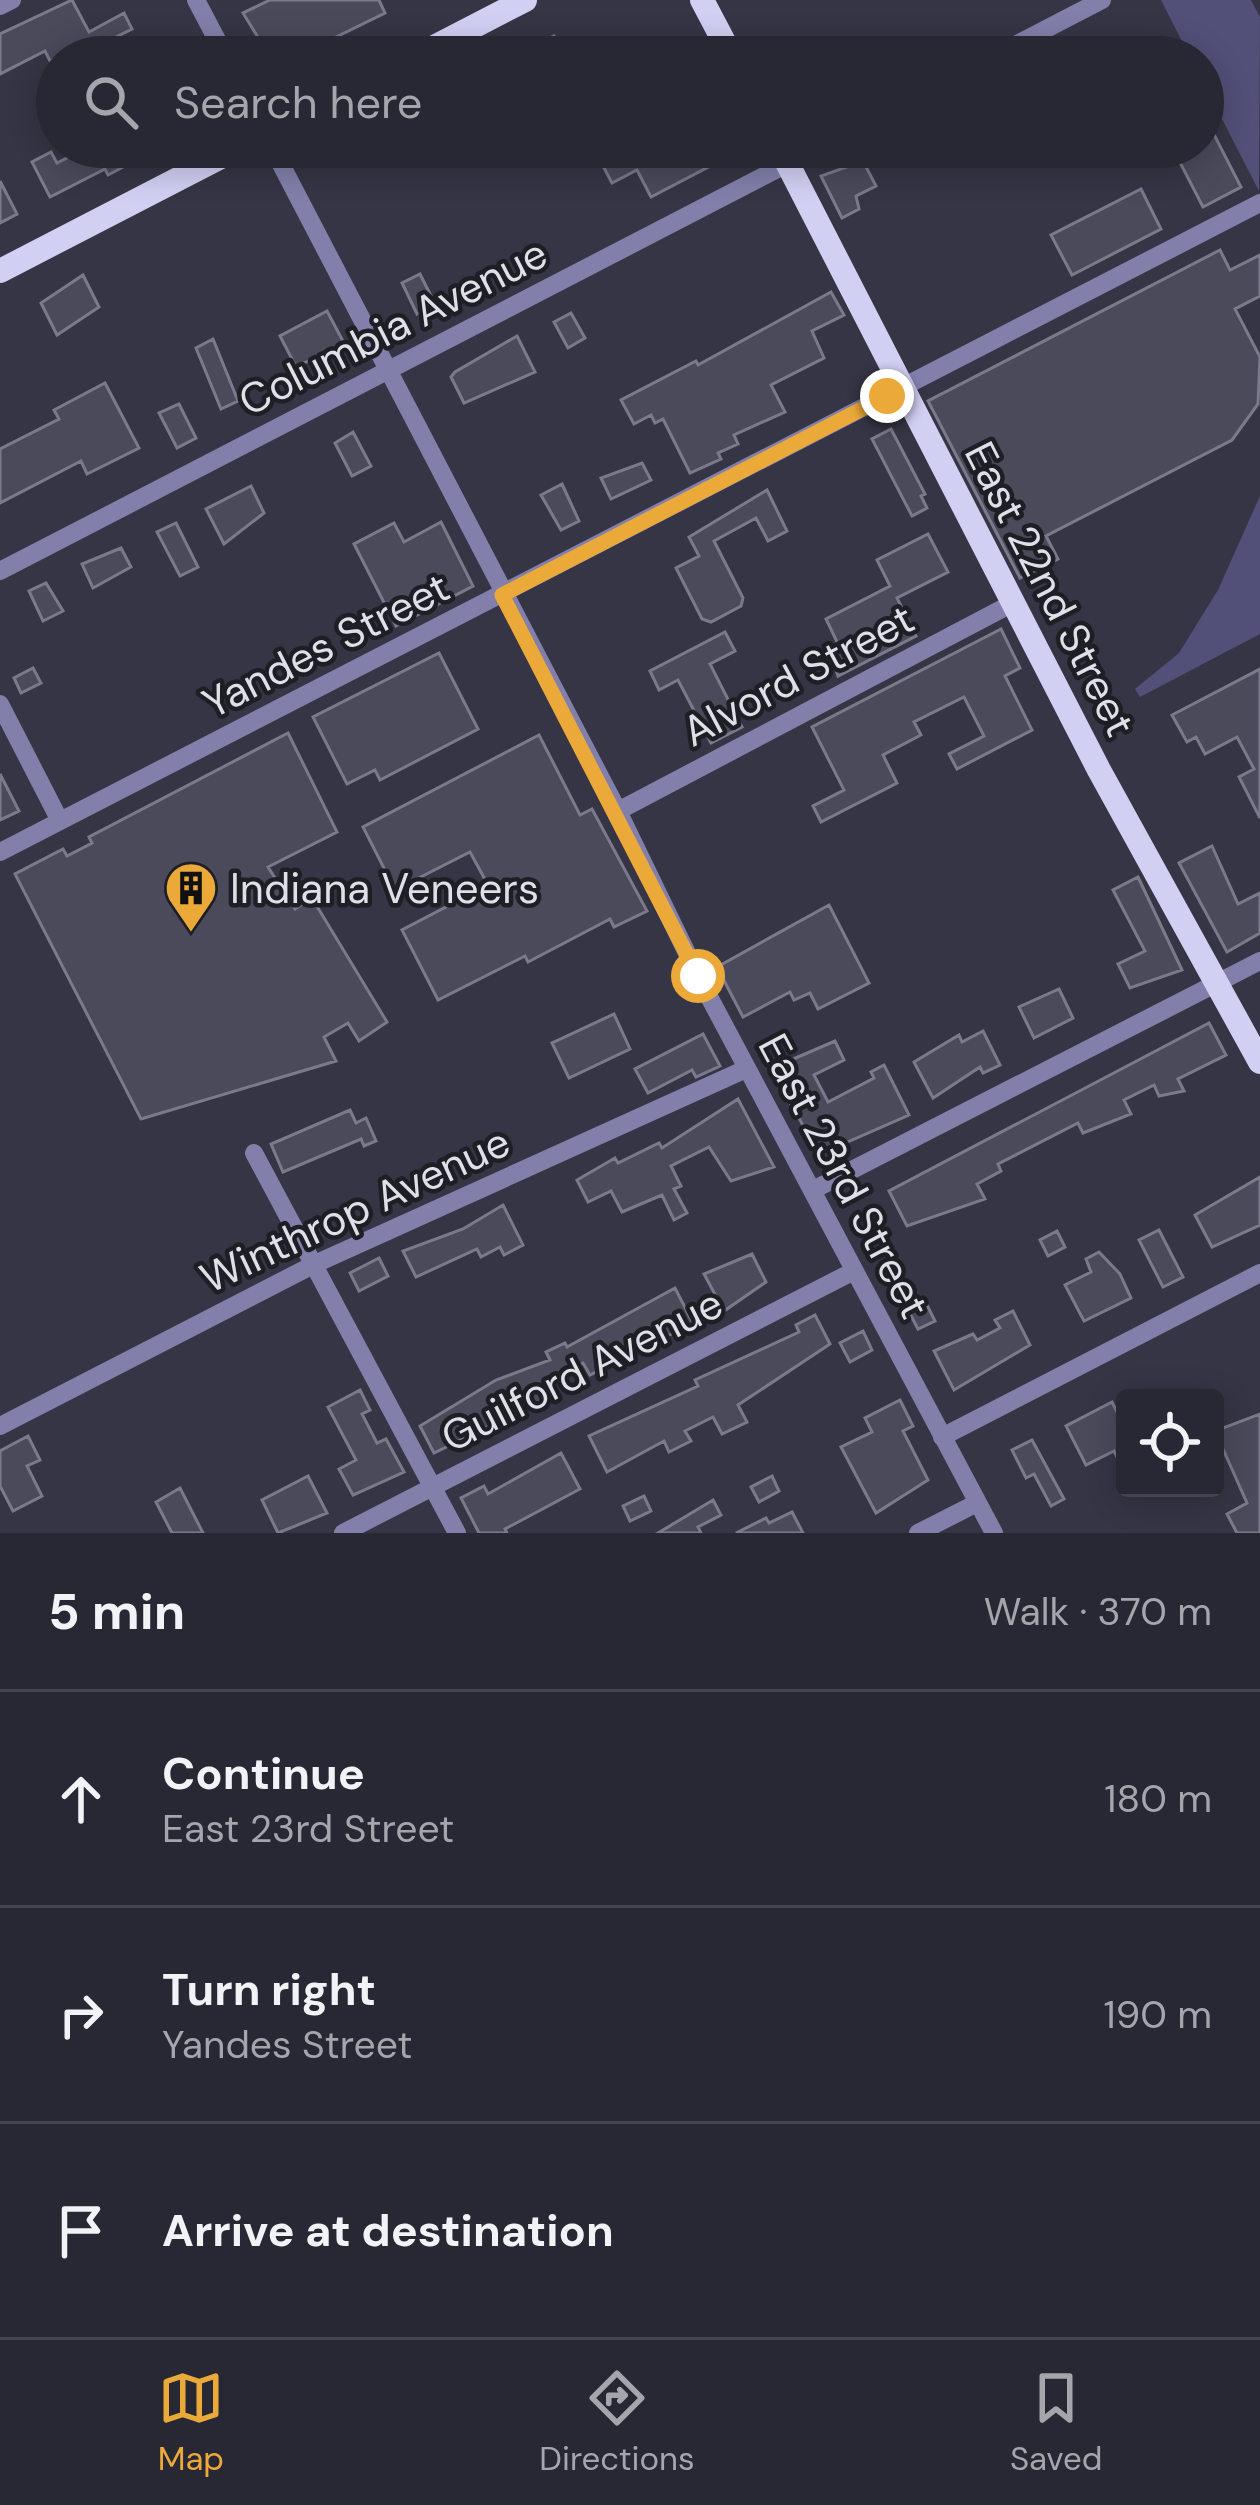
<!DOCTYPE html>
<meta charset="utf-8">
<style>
body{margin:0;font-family:"DM Sans",sans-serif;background:#30303c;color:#f1f3f6}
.controls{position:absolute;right:36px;bottom:36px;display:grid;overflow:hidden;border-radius:12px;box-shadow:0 6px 30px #0003}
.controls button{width:108px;height:108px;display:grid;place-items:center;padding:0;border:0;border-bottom:3px solid #44444f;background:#282834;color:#f1f3f6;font:60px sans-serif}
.stop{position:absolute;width:36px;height:36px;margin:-27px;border:9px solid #eba93a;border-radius:50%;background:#fff}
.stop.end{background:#eba93a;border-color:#fff;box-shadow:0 3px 12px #0008}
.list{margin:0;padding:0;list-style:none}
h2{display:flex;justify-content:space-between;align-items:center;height:156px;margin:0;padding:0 48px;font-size:51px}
h2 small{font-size:39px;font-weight:400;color:#a5a6ac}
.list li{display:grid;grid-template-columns:78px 1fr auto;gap:36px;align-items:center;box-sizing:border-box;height:216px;padding:0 48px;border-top:3px solid #44444f}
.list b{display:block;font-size:45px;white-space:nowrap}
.list p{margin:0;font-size:39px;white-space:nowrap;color:#a5a6ac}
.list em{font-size:39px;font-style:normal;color:#a5a6ac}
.icon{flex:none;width:66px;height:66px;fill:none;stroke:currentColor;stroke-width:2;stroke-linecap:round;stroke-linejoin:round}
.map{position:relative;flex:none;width:1260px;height:1533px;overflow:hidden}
.search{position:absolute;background:#282834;box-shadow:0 6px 30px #0003;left:36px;right:36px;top:36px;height:132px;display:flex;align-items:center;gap:30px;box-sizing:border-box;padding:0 42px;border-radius:66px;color:#a5a6ac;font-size:45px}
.sheet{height:804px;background:#282834}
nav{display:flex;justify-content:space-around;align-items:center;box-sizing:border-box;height:168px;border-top:3px solid #44444f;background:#282834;font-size:33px;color:#a5a6ac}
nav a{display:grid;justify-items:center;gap:6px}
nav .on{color:#eba93a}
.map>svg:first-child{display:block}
.green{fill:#525078}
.building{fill:#4b4a5b;stroke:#7a7a8d;stroke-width:3}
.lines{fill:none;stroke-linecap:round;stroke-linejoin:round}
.minor{stroke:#8280ab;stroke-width:18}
.major{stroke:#d1d0f3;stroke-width:24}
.route{stroke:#eba93a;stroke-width:15}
.labels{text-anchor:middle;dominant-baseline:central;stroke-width:9;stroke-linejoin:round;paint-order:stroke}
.street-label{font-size:42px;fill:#dfdfe9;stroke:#1e1e25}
.poi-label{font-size:42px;fill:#dfdfe9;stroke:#1e1e25;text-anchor:start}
</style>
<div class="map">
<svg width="1260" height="1533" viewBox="0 0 1260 1533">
<rect width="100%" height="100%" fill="#363545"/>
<path class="green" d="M1161,0H1251L1260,17L1259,191L1203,82V57H1190Z
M1260,496V634L1140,697L1135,689L1179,653L1218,590Z"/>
<path class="building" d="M72,0L89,32L124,13L132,29L100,45L107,57H88L82,45L50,61L45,51L0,74V34Z
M270,0H379L385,13L295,57H270L243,13Z
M554,36L565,57H541L535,45Z
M1203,113L1241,187L1203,207L1172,147H1203Z
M107,147H144L121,159L125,166L108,175L105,169L50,197L32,162L51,152L57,163L86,148L90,156Z
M593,147H705L714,164L651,197L637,170L612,183Z
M863,161L876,186L856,196L859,209L842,218L821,176Z
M0,181L17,214L0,223Z
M1141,189L1161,229L1072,275L1051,235Z
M1220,250L1230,270L1260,255V296L1235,309L1260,357L1258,404L1232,440L1046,536L1058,559L1020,578L928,401Z
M420,274L435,304L417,314L402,283Z
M83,275L99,307L57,335L41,303Z
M831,292L844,315L812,331L824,358L771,385L785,412L734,435L738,444L718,453L721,459L690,473L663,419L655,423L651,415L634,424L621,400L696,361L698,365Z
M327,311L344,343L296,367L280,336Z
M571,313L585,338L568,348L554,322Z
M517,336L535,372L464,403L451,377L455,372Z
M213,339L238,401L221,409L196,348Z
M105,383L139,448L87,474L81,461L0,503V449L59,419L54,410Z
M179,404L196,438L177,448L159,413Z
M891,429L925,494L921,496L927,508L912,516L872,439Z
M353,432L371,466L352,476L335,443Z
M642,463L651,480L611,499L601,478Z
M562,484L579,521L561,530L541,495Z
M251,486L264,513L224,544L206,509Z
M767,490L787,531L768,541L756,518L714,541L743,598L741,606L711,622L702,619L676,568L699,556L689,537Z
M441,522L473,586L396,626L354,544L394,523L404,542Z
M176,523L198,567L180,576L157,532Z
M928,534L948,572L897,598L916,636L838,676L830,651L839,646L826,619L890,586L877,560Z
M121,548L131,567L93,588L82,564Z
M46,583L63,611L43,621L29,591Z
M1001,629L1020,668L1005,676L1032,730L957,769L949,754L984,736L964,697L914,722L921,735L883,755L897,783L821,822L813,806L844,790L812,727Z
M725,632L735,651L710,664L742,727L711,743L678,680L659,690L650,671Z
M439,653L478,729L380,780L375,770L347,784L313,717Z
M33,668L41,683L21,693L14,678Z
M1260,669V818L1239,777L1254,769L1237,737L1205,754L1196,737L1187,742L1172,715Z
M288,733L337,832L268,867L295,909L312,898L387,1022L359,1041L348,1023L324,1037L336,1061L141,1119L15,874L63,849L67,856L92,843L89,837Z
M539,735L580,815L592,809L647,911L614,927L610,919L528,962L525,956L438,1000L402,930L488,885L470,852L395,890L363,827Z
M0,774L19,811L0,820Z
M1212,846L1238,904L1260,893V933L1227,952L1179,863Z
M1138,877L1182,970L1130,988L1118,964L1145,951L1113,890Z
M829,905L869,983L818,1009L810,993L794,1000L790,992L743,1017L717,967Z
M1059,989L1073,1018L1034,1038L1019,1007Z
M614,1014L630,1049L569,1078L552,1043Z
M1209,1023L1226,1055L1178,1079L1184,1091L1159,1096L1154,1085L1124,1100L1131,1114L1083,1133L1078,1123L998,1164L1001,1171L977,1184L985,1199L907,1226L889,1191Z
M983,1031L1000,1065L983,1073L980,1067L933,1098L914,1062L959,1035L962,1042Z
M703,1034L720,1066L696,1077L692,1070L648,1093L635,1069Z
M835,1041L844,1060L814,1075L828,1102L874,1078L871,1072L884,1065L909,1115L820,1154L770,1069Z
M738,1099L774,1167L731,1181L709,1147L671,1166L681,1186L674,1189L687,1213L674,1220L662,1195L622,1212L611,1191L588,1202L577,1180L615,1158L618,1163L659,1143L662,1148Z
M350,1110L356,1123L366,1118L376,1141L364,1146L361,1139L283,1172L271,1144Z
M1260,1177V1225L1212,1247L1195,1215Z
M503,1205L523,1245L504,1255L500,1247L481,1257L477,1249L416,1277L403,1251L463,1229Z
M1159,1230L1183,1277L1163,1287L1139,1240Z
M1057,1231L1065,1247L1048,1256L1040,1240Z
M1099,1252L1120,1274L1131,1298L1084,1321L1065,1285L1091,1272L1086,1259Z
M752,1254L766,1282L724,1311L704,1274Z
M379,1258L388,1276L359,1291L350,1273Z
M675,1288L693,1323L590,1375L583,1363L550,1380L556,1393L434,1453L420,1426L496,1380L550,1360L546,1352L565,1343L567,1347Z
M926,1303L935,1321L918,1329L909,1312Z
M1013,1311L1030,1345L954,1390L934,1351L973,1334L977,1340L1000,1328L995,1320Z
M815,1315L830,1344L738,1405L747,1422L722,1434L713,1417L685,1431L691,1441L669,1452L664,1441L607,1472L589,1436L698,1386L695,1380L799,1332L796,1325Z
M863,1331L872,1350L850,1362L840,1343Z
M360,1390L370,1410L362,1414L377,1443L386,1439L404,1472L353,1495L339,1469L356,1460L328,1407Z
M900,1400L913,1426L903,1431L928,1480L876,1513L841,1447L872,1432L865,1418Z
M1112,1402L1125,1428V1473L1114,1451L1086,1465L1066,1426Z
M1260,1414V1533H1237L1227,1514L1247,1503L1215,1431Z
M28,1436L40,1460L27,1466L42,1496L13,1511L0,1486V1451Z
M1032,1440L1064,1499L1051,1506L1034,1474L1026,1478L1012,1450Z
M561,1453L580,1489L505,1529L507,1533H479L461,1498L484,1486L488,1494Z
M308,1476L327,1513L278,1533L262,1500Z
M772,1476L779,1491L759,1502L751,1487Z
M180,1488L203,1533H172L156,1502Z
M644,1496L651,1511L630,1521L623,1506Z
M713,1500L721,1515L698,1527L701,1533H658Z
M792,1512L803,1533H736L766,1518L769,1523Z"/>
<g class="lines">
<path class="minor" d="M196,0L226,57
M0,6L12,0
M992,57L1102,0
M272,147L618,811L698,976L994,1533
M0,571L820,147
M0,704L60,821
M618,811L1013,603
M0,852L1260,203
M254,1153L457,1533
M813,1190L1260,961
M0,1426L315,1264L746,1069
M942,1437L1260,1273
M343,1533L854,1271
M918,1533L977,1503"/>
<path class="major" d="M702,0L732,57
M415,57L525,0
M779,147L1099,770L1260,1062
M0,271L240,147"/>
</g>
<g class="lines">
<path class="route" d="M698,976L502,595L887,396"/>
</g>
<defs>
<g id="building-pin" transform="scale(2.7)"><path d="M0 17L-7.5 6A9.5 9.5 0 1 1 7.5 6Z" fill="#eba93a" stroke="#1e1e25"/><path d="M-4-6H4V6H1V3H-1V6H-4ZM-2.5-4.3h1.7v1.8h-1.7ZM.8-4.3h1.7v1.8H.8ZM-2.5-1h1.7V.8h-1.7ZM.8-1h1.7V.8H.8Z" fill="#111"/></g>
</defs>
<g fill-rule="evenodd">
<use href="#building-pin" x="191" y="888"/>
</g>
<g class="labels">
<g class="street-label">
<text transform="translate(393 327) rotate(-27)">Columbia Avenue</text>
<text transform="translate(1050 589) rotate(63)">East 22nd Street</text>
<text transform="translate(326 645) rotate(-27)">Yandes Street</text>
<text transform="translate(798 675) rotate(-28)">Alvord Street</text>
<text transform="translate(844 1176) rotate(62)">East 23rd Street</text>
<text transform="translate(355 1210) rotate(-25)">Winthrop Avenue</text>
<text transform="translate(582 1370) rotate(-27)">Guilford Avenue</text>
</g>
<g class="poi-label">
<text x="230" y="888">Indiana Veneers</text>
</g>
</g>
</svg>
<div class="controls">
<button><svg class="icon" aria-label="locate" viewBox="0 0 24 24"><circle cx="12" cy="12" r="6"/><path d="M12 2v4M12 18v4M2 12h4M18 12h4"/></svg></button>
</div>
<div class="stop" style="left:698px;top:976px"></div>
<div class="stop end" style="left:887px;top:396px"></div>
<div class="search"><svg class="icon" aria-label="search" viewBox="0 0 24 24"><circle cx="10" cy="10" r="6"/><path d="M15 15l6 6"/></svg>Search here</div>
</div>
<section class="sheet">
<h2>5 min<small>Walk · 370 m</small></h2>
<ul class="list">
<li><svg class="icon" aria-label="ahead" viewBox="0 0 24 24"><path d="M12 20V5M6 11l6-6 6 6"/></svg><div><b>Continue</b><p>East 23rd Street</p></div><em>180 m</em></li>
<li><svg class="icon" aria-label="right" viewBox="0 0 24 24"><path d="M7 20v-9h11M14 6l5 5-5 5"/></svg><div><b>Turn right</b><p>Yandes Street</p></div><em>190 m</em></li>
<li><svg class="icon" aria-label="arrive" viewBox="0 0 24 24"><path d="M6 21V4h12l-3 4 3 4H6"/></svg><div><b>Arrive at destination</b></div></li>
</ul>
</section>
<nav>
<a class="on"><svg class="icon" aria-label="map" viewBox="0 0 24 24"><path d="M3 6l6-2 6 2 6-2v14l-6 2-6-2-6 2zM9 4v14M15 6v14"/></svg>Map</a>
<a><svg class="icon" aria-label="directions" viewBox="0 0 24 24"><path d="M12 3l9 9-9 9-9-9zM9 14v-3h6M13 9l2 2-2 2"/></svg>Directions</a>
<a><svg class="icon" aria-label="saved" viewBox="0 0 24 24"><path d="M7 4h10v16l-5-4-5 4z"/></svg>Saved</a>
</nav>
